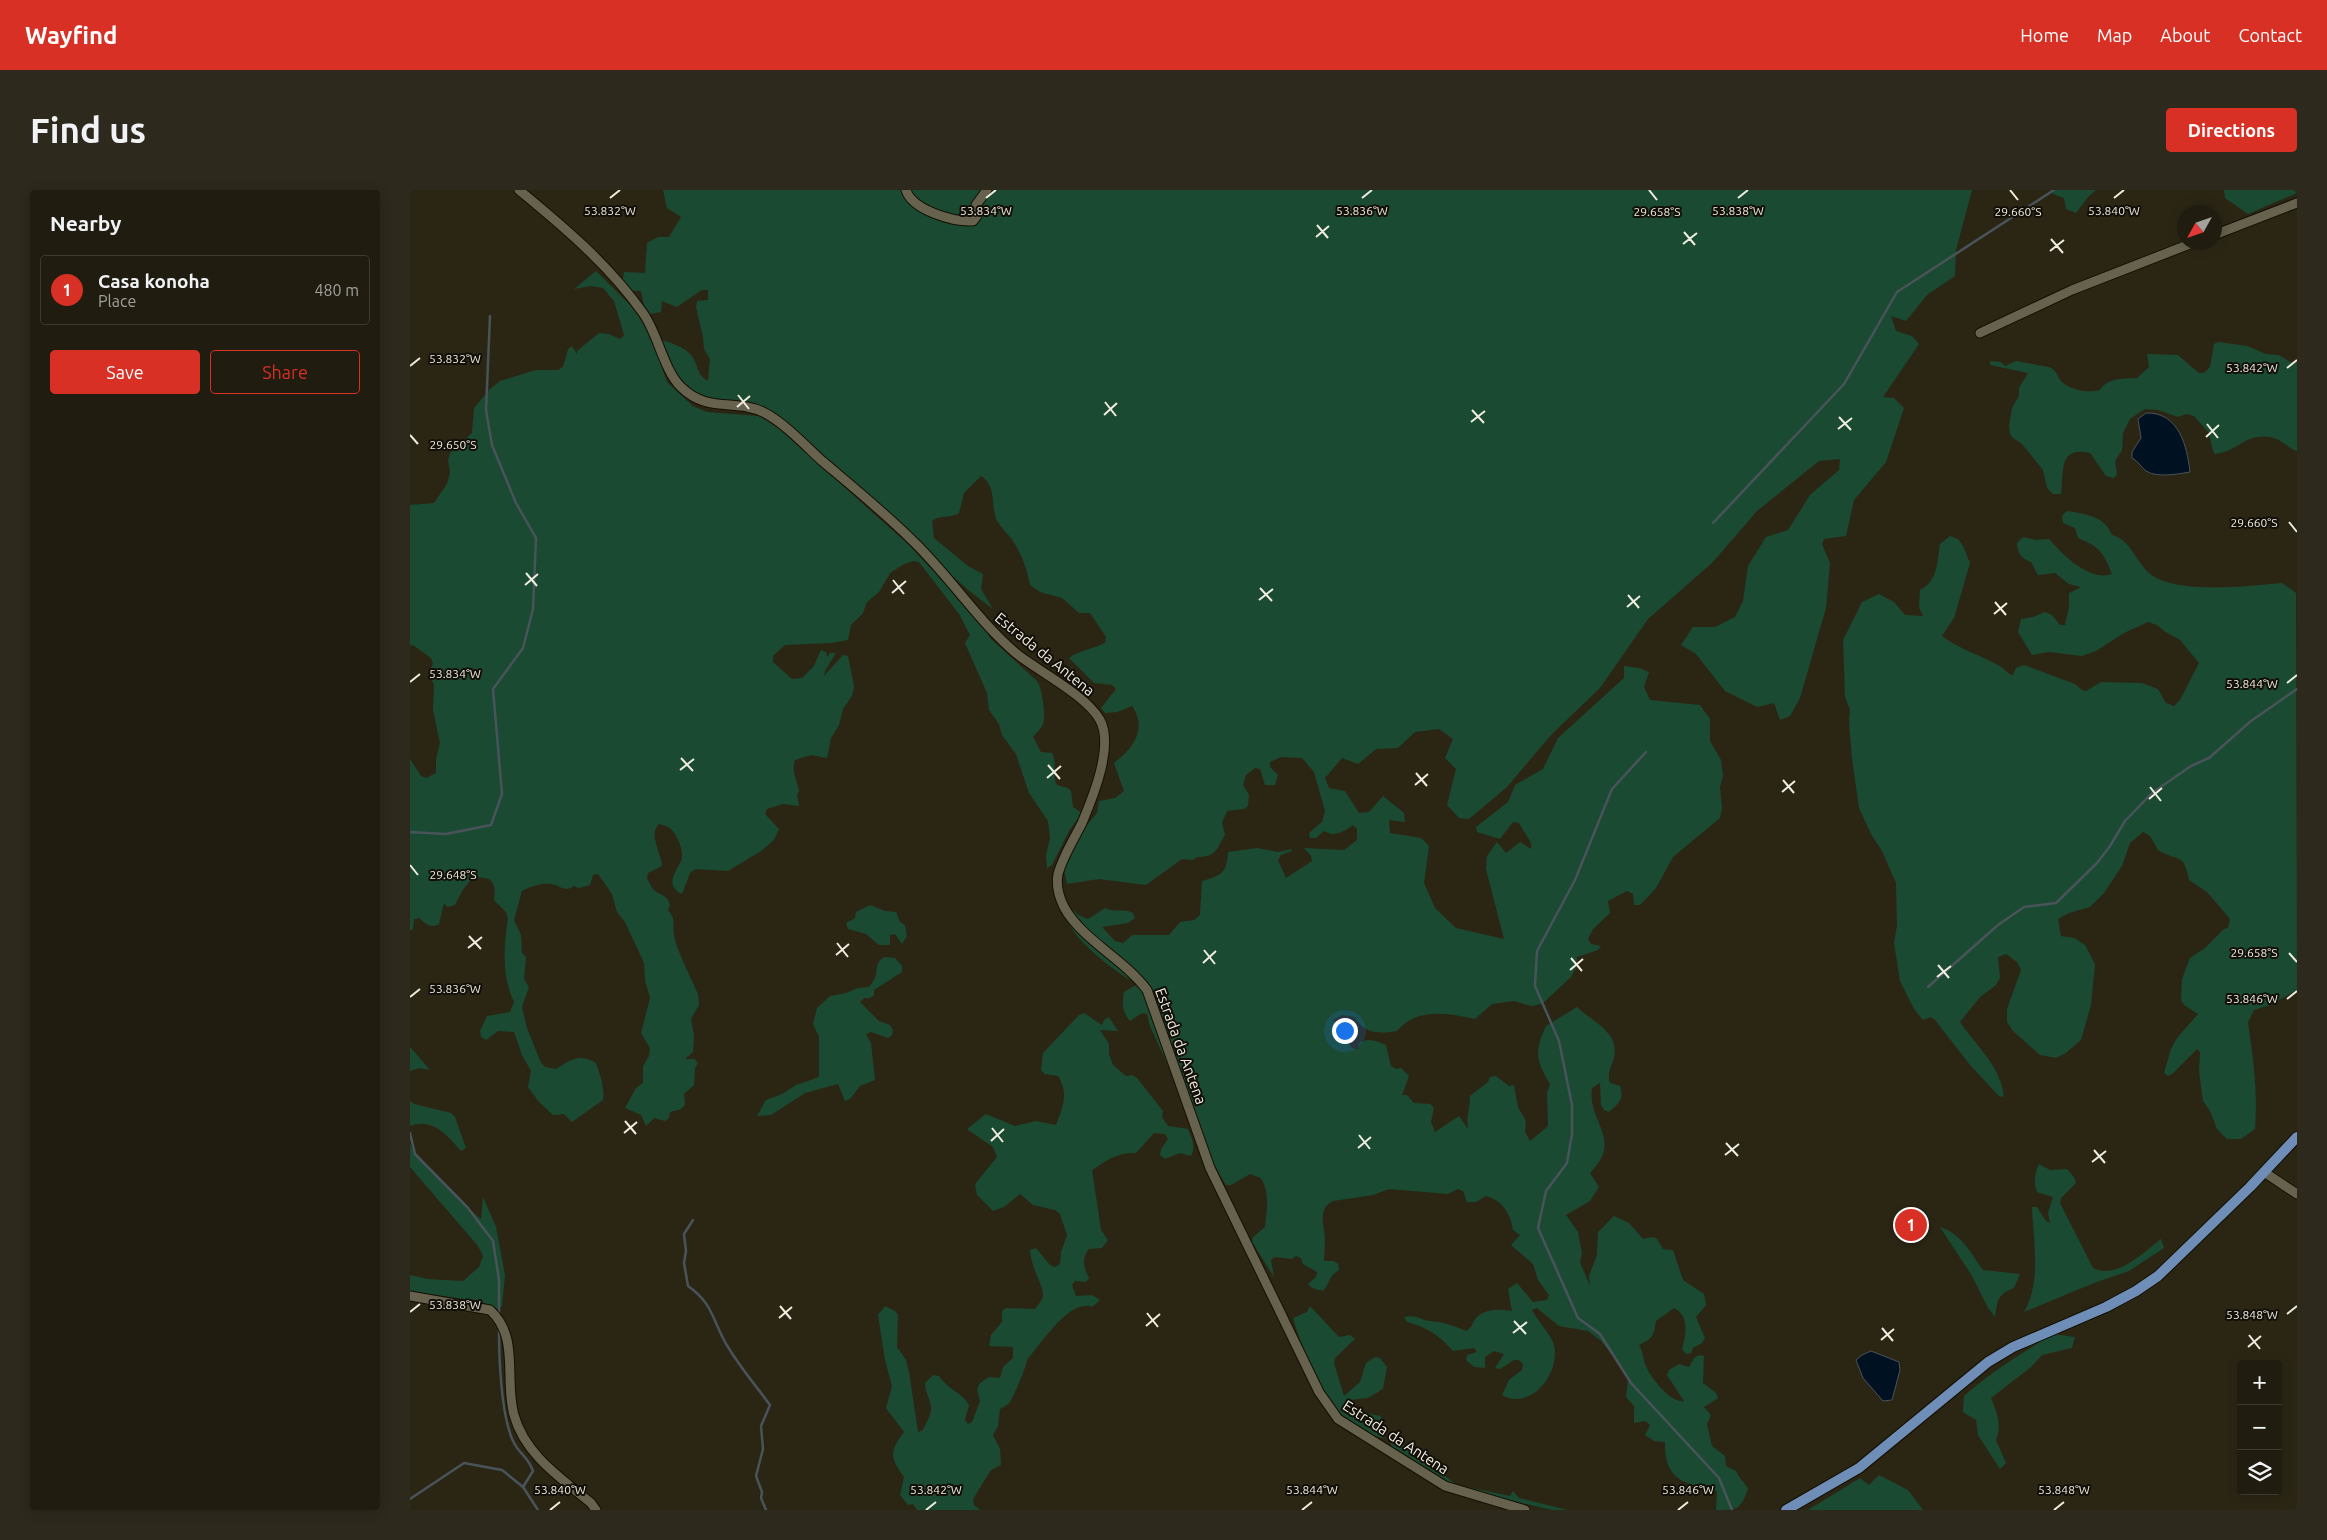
<!DOCTYPE html>
<meta charset="utf-8">
<style>
body{margin:0;font-family:Ubuntu,sans-serif;background:#2d291d;color:#f1f3f6}
.controls{position:absolute;right:15px;bottom:15px;display:grid;overflow:hidden;border-radius:5px;box-shadow:0 2px 12px #0003}
.controls button{width:45px;height:45px;display:grid;place-items:center;padding:0;border:0;border-bottom:1px solid #3d3a2f;background:#201c0f;color:#f1f3f6;font:25px sans-serif}
.compass{position:absolute;left:1767px;top:15px;width:45px;height:45px;border-radius:50%;background:#201c0f;box-shadow:0 2px 12px #0003;rotate:230deg}
.you{position:absolute;left:934px;top:840px;width:18px;height:18px;margin:-12px;border:4px solid #fff;border-radius:50%;background:#1a73e8;box-shadow:0 0 0 8px #1a73e833}
.badge{display:grid;place-items:center;width:32px;height:32px;border-radius:50%;background:#d93025;color:#fff;font-size:16px;font-weight:700}
.pin{position:absolute;translate:-50% -50%;border:2px solid #fff;box-shadow:0 1px 5px #0006}
.list{margin:0;padding:0;list-style:none}
h2{display:flex;justify-content:space-between;align-items:center;height:65px;margin:0;padding:0 20px;font-size:21px}
h2 small{font-size:16px;font-weight:400;color:#a2a19e}
.list li{display:grid;grid-template-columns:32px 1fr auto;gap:15px;align-items:center;box-sizing:border-box;height:70px;margin:0 10px 10px;padding:0 10px;border:1px solid #3d3a2f;border-radius:5px}
.list b{display:block;font-size:19px;white-space:nowrap}
.list p{margin:0;font-size:16px;white-space:nowrap;color:#a2a19e}
.list em{font-size:16px;font-style:normal;color:#a2a19e}
.actions{display:flex;gap:10px;padding:15px 20px}
.actions a{flex:1;padding:11px 0;border:1px solid #d93025;border-radius:5px;text-align:center;font-size:18px;color:#d93025}
.actions .main{background:#d93025;color:#fff}
.icon{flex:none;width:28px;height:28px;fill:none;stroke:currentColor;stroke-width:2;stroke-linecap:round;stroke-linejoin:round}
.map{position:relative;flex:none;width:1887px;height:1320px;overflow:hidden;border-radius:5px}
header{display:flex;align-items:center;gap:30px;box-sizing:border-box;height:70px;padding:0 25px;background:#d93025;color:#fff}
header strong{font-size:24px}
nav{display:flex;gap:28px;margin-inline-start:auto;font-size:18px}
.intro{display:flex;align-items:center;justify-content:space-between;box-sizing:border-box;height:120px;padding:0 30px}
h1{margin:0;font-size:35px}
.button{padding:12px 22px;border-radius:5px;background:#d93025;color:#fff;font-size:18px;font-weight:700}
main{display:flex;gap:30px;padding:0 30px}
aside{flex:1;background:#201c0f;border-radius:5px;box-shadow:0 2px 12px #0003}
.map>svg:first-child{display:block}
.green{fill:#1b4a32}
.water{fill:#001221;stroke:#48535a}
.lines{fill:none;stroke-linecap:round;stroke-linejoin:round}
.stream{stroke:#48535a;stroke-width:2.5}
.minor-casing{stroke:#140f01;stroke-width:11}
.major-casing{stroke:#140f01;stroke-width:12}
.minor{stroke:#67624d;stroke-width:9}
.major{stroke:#6f8eb7;stroke-width:10}
.ticks{fill:none;stroke:#efece0;stroke-width:2}
.labels{text-anchor:middle;dominant-baseline:central;stroke-width:4;stroke-linejoin:round;paint-order:stroke}
.street-label{font-size:15px;fill:#efece0;stroke:#120f08}
.ticks-label{font-size:12px;text-anchor:middle;fill:#efece0;stroke:#120f08;stroke-width:4;stroke-linejoin:round;paint-order:stroke}
</style>
<header>
<strong>Wayfind</strong>
<nav><a>Home</a><a>Map</a><a>About</a><a>Contact</a></nav>
</header>
<div class="intro"><h1>Find us</h1><a class="button">Directions</a></div>
<main>
<aside>
<h2>Nearby<small></small></h2>
<ul class="list">
<li><span class="badge">1</span><div><b>Casa konoha</b><p>Place</p></div><em>480 m</em></li>
</ul>
<div class="actions"><a class="main">Save</a><a>Share</a></div>
</aside>
<div class="map">
<svg width="1887" height="1320" viewBox="0 0 1887 1320">
<rect width="100%" height="100%" fill="#2b2614"/>
<path class="green" d="M253,0H1562L1546,60L1545,86L1517,105L1496,131L1481,126L1486,141L1502,146L1509,154L1473,207L1484,208L1494,218L1476,272L1444,310L1436,346L1414,349L1412,354L1420,373L1416,418L1390,508L1380,526L1370,530L1364,513L1347,517L1315,501L1286,464L1271,455L1283,437H1305L1325,427L1333,411L1338,376L1356,347L1378,340L1400,305L1429,280L1430,269L1409,271L1347,321L1302,373L1238,429L1190,498L1141,545L1097,597L1059,629L1049,628L1037,615L1046,579L1035,568L1043,549L1029,539L1005,542L988,558L966,559L948,574L932,568L915,588L919,598L935,601L949,623L959,622L973,606L994,623L995,632L979,630L980,643L1011,648L1019,656L1014,693L1025,718L1046,738L1094,749L1076,679L1077,666L1087,652L1096,663L1110,652L1121,659V653L1109,633L1103,632L1090,649L1067,642L1066,637L1098,612L1105,595L1133,579L1148,548L1214,488V476L1229,478L1239,482L1234,497L1240,510L1290,515L1300,529V551L1311,570L1313,586L1310,597L1312,618L1310,628L1263,667L1246,698L1230,715H1224L1223,704L1217,701L1198,711L1200,723L1183,739L1178,749L1181,754L1191,756L1188,760L1167,767L1166,778L1161,787L1132,814L1121,816L1104,811L1082,814L1065,829C1038,823 1007,817 987,841C970,844 953,844 945,827L932,825L923,830L939,843V853L942,858L948,859L949,853C958,847 967,851 976,855L981,876L986,879L991,878L999,886L992,905H997L1004,913L1020,914L1024,918L1021,932L1025,942L1049,926L1058,939C1056,927 1060,918 1060,906L1078,892L1080,887L1086,886L1099,896L1104,895L1108,917L1116,931L1115,942L1120,951L1138,936L1137,903L1140,894C1126,870 1124,862 1136,836L1167,817C1185,834 1212,843 1203,871C1200,878 1197,885 1200,893L1210,896C1214,910 1209,913 1199,922L1194,920L1191,915L1190,893L1182,898C1177,932 1214,949 1180,983L1189,997L1180,1011L1156,1025L1168,1042L1172,1063L1170,1072L1180,1096L1179,1086L1187,1065L1188,1042L1204,1026L1219,1033L1233,1049L1243,1047L1247,1049L1253,1059L1263,1060L1273,1090L1294,1104L1296,1115L1286,1127L1295,1148L1292,1153L1283,1158L1281,1163L1276,1164L1272,1159C1276,1145 1280,1126 1264,1118L1246,1131C1244,1146 1242,1149 1229,1155C1233,1162 1233,1167 1235,1174C1239,1186 1261,1214 1274,1211L1257,1185L1259,1180L1269,1174L1279,1177L1284,1168L1289,1165L1294,1166L1293,1193L1306,1203L1308,1208L1294,1217L1301,1225L1297,1234L1302,1256L1315,1266L1316,1276L1326,1281C1329,1289 1335,1292 1338,1299C1330,1320 1328,1320 1306,1320L1307,1301C1275,1294 1254,1291 1255,1252L1244,1251L1235,1245L1240,1235L1235,1231L1224,1233V1216L1216,1207L1218,1190L1214,1179L1191,1151L1178,1141L1149,1136L1127,1118L1122,1120C1127,1130 1138,1141 1143,1152C1153,1180 1122,1222 1092,1205L1099,1190L1112,1180L1113,1174L1109,1170H1104L1090,1179L1085,1178L1094,1164L1084,1161L1075,1167V1178L1064,1177L1056,1170L1057,1165L1067,1162L1064,1158L1043,1161C1029,1145 1018,1138 997,1132L994,1127C1008,1124 1009,1130 1021,1131C1036,1133 1042,1135 1056,1141C1063,1137 1062,1133 1066,1128C1075,1118 1091,1119 1102,1121L1098,1099L1107,1093L1123,1112L1137,1110L1139,1105L1128,1090L1123,1074L1101,1055L1110,1045L1103,1040C1101,1024 1092,1010 1076,1006L1066,1012H1057L1053,1001L1048,999L1038,1004L979,999L963,1005L923,1011C906,1020 915,1036 915,1050C915,1057 914,1064 914,1071H924L928,1074L929,1080C917,1088 921,1092 913,1101L902,1098L898,1094L906,1087L907,1082L893,1074L891,1068L886,1066L882,1069L865,1067L861,1070L864,1087L842,1052L843,1047L855,1037C857,1019 860,1004 851,988L840,984L821,995H816L801,970L740,836L737,824L732,823L720,831C712,822 712,814 714,802L728,794C707,784 672,756 660,736C656,730 654,722 651,715L656,713L668,725L678,729L695,718C705,723 714,718 723,723L725,728L718,733L692,737L705,751L713,753L722,745H759L770,732L784,730L790,725L792,691C812,685 817,683 818,662L847,658L868,662L881,659L882,661L871,665L868,670L876,688L902,671L901,666L894,658L934,660L947,650V639L943,635C934,641 925,648 914,641L906,648H900L899,643L912,632L915,621L904,582L892,568L871,567L860,572V577L868,585L865,595H855L850,579L845,578L836,585L833,595L839,605L838,616L834,619L817,621L812,633L815,645C806,660 806,667 787,667L783,670L772,669L736,695L689,689L657,694L653,675L666,648L687,623L689,611L705,608L714,601L704,573C723,558 738,539 722,516L707,522L695,523L691,518L706,499L702,495L684,493L659,468C670,460 683,459 695,453L696,447L680,423H669L652,408L630,402L620,395C617,379 612,365 603,351C598,343 587,335 585,325C582,312 585,294 571,286L554,303L549,323C541,329 530,324 522,331L524,348L558,376L573,384L571,399L583,419L557,399L393,250L354,221L295,215L262,184L252,150C262,153 274,157 281,165C289,175 285,183 298,191L300,169L294,159L293,147L286,117L287,111L298,110V100H292L267,117L252,111L251,122L240,124L235,120L231,101H220L212,94L214,82L235,83L237,53L248,47H259L271,27L257,18Z
M1642,0H1686L1679,6L1666,23L1656,19L1654,8L1643,4Z
M1814,0H1887V3L1838,24L1815,8Z
M186,81L221,116L237,136L257,192L283,216L297,222L349,226L368,238L499,355L572,433L580,448L627,491C632,497 636,527 633,534C631,539 626,543 623,547L631,562L642,563C648,574 641,585 647,595L658,598L661,601L663,617L672,623L659,641L642,675L637,678L636,666L640,648L638,631L619,603L606,564L592,545L589,534L579,520L577,503L555,453L560,445L549,424L509,372L503,371L494,374L480,383L469,402L457,412L453,423L441,435L438,450L421,453L375,455L363,466V472L382,489L392,488L404,476L411,460L416,462L417,467L420,463H426L415,481L414,486L433,465L438,466L444,496L442,506L433,519L429,535L421,548L417,568L401,565L385,570C381,582 387,589 389,601L387,605L389,616L373,614L357,619L355,624L369,639L364,650L351,661L318,681L285,679L280,683L272,704C254,695 266,682 271,671C275,662 267,644 260,638C257,636 252,635 249,634C238,645 251,662 252,676L238,683L237,688C239,692 241,697 244,700C251,706 257,704 260,715L258,720C267,732 262,732 264,745C266,759 282,790 288,804L289,815L281,829L284,846L283,862L275,869H284L288,873L285,878L284,895L274,904L275,915L271,919L260,922L259,928L255,931L244,928L236,936L231,925L215,918L226,898L233,893V876L239,866L240,858L231,843L240,808L235,790L234,773L215,732L207,722L202,704L188,684L183,685L180,695L169,698L164,696C154,703 150,695 141,694C132,693 119,697 112,701L104,730L111,745L112,763L116,767L114,789L119,797L112,817L117,838L131,873L135,877L146,879C161,870 169,863 186,873C190,884 195,898 193,910L162,932L154,924L143,925L129,912L118,897L121,881L112,865L104,842L88,841L76,850L71,847L70,841L77,826L100,822L104,812C91,785 94,756 98,728L96,722L84,710C87,691 81,686 62,688L52,701L45,715L37,717L34,713L29,734C21,739 16,734 9,728L4,729L3,739L0,741V569L11,586L16,588L26,583V569L30,553L23,520L24,495L19,484L23,473L21,468L3,455L0,456V315L24,313L37,294L40,282L38,270L40,263L62,243L64,218L79,200L90,191L126,180H148L153,177L158,159L162,156L167,164V161L189,143L199,144L210,149L214,145L204,111L193,98L181,96L164,99Z
M1808,152L1837,156L1856,164L1869,165L1880,172L1887,173V261C1879,259 1872,250 1864,248C1835,241 1831,261 1805,264L1803,261L1799,243L1784,226L1776,224L1768,227L1748,220L1735,219L1720,229L1713,243L1712,260L1705,271L1707,284L1704,288L1696,286L1680,263C1648,256 1654,281 1651,304H1643L1637,298L1633,280L1612,254L1603,248L1600,244L1599,235L1602,218L1609,206V198L1618,183L1580,175V171L1591,172L1595,176L1606,171L1639,177C1647,180 1647,187 1652,192C1662,201 1679,203 1690,200C1698,187 1714,189 1727,188L1739,177L1737,164L1768,165L1789,183H1794L1800,177L1804,154Z
M1657,321C1675,324 1695,326 1702,345C1720,350 1726,371 1739,383C1764,405 1839,396 1872,393L1886,403L1887,800L1860,815L1844,820L1838,832C1843,868 1848,902 1845,939L1831,949H1817L1807,939L1800,921L1793,911L1789,881L1790,862L1787,859L1762,884L1758,886L1754,883L1761,859L1767,848L1788,824L1774,815L1771,810L1772,789L1780,768L1795,758L1814,739L1818,738L1820,729L1797,702L1779,690C1773,660 1768,673 1748,660L1740,646L1733,642L1720,653L1712,676L1694,703L1680,717L1659,723L1648,729L1651,746L1664,748L1675,755L1685,774L1681,815L1671,850L1656,863L1646,868L1630,865L1603,841L1597,832V819L1611,780L1607,772L1596,764L1588,767L1590,788L1586,795L1570,807L1550,832C1566,856 1591,876 1594,907L1589,906L1560,875L1525,830L1521,827L1513,830L1504,819L1490,791L1484,753L1487,735L1486,693L1472,661L1461,644L1449,618L1442,569L1439,532L1440,520L1435,507L1433,450L1452,412L1469,404L1484,412L1495,425L1513,426L1509,417L1510,400C1528,391 1527,372 1530,354L1540,346L1548,349L1553,356L1560,373L1544,428L1532,446C1550,460 1571,465 1590,476C1595,479 1597,484 1603,485L1606,478L1614,475L1665,494L1672,500L1676,501L1691,492L1732,493L1748,499L1756,513L1764,516L1770,510L1789,473L1770,450L1754,441L1747,435L1738,432L1714,443L1686,461L1672,466L1639,462L1622,465L1608,442L1611,429L1623,427L1635,422L1642,425L1650,435H1655L1659,417V403L1671,397L1659,394L1645,383L1628,385L1621,372C1611,368 1608,364 1607,353L1613,347L1626,350L1639,349C1652,364 1679,392 1702,384C1693,362 1690,357 1668,348L1665,338L1653,333L1652,326Z
M460,715L475,721L486,722L490,732L495,735L497,746L492,754L485,744L480,745V755H469L456,744L438,739L436,733L445,728L446,722Z
M475,767L485,768L492,776V782L464,800V805L460,808H454L450,812L469,831L480,835L483,840L482,845L478,848L461,842L456,844L461,853L465,890L450,896L440,909L435,911L428,894L395,903L361,925L347,926L356,910L372,904L386,895L409,887V847L403,834L407,818L420,806L436,803L448,798L459,797C461,794 465,789 466,785C467,777 466,771 475,767Z
M674,823L692,835L694,830L699,827L708,841L690,840L699,854V864L703,875L716,886L722,885L727,888L753,921L752,927L758,936L778,939C782,949 786,956 781,966L770,963L755,969L750,965L751,959L758,949L755,944L744,943L726,963C708,962 697,970 682,980L691,1040L698,1050L692,1058L679,1059C671,1068 674,1079 679,1088L676,1092L665,1091L662,1095L666,1106L682,1105L690,1110L682,1117C660,1108 630,1155 617,1170C616,1178 604,1205 600,1212C598,1215 593,1217 590,1219L588,1236L583,1245L590,1259L591,1275L581,1280L563,1309L564,1315L570,1320H507L503,1314L498,1315L490,1305L494,1287C480,1268 479,1262 494,1242L476,1218L482,1196L475,1170L468,1125L475,1116L485,1121L488,1125L487,1157L496,1170L499,1182L508,1242L513,1240C516,1233 522,1224 521,1217C520,1208 515,1202 515,1193L523,1185L529,1186C537,1199 553,1203 559,1215L555,1230L558,1234L562,1232L570,1211L567,1199L570,1193L579,1187L590,1188L593,1177L603,1168V1157L579,1156L581,1145L592,1132V1121L596,1118L625,1119C628,1115 633,1110 633,1104C632,1093 621,1077 620,1060L626,1058L640,1075L645,1077L650,1074L651,1062L657,1045L650,1024L645,1020L623,1015L610,1004L594,1017L583,1021L567,1005L565,994L587,967L583,957L557,939L576,924L605,936L626,931L646,935C653,917 659,903 648,886L635,884L631,880L633,863L669,825Z
M0,858H1L20,880L9,878L0,881Z
M0,911L4,914L41,923L45,927L56,958L51,961C38,946 23,927 0,936Z
M0,953L3,961L49,1011L71,1029L73,1007L86,1037L95,1085L92,1116L87,1119L70,1111L0,1102V1085L18,1089L53,1091L69,1077L73,1066L68,1056L0,977Z
M1629,974L1640,980L1657,979L1664,987L1666,993L1651,1008L1650,1013L1683,1078C1706,1090 1733,1063 1751,1049L1754,1058L1719,1081L1684,1093L1614,1122C1632,1092 1623,1050 1622,1017H1627L1636,1031L1640,1033L1638,1023L1643,1007L1627,1002C1623,994 1625,982 1629,974Z
M1530,1037C1552,1044 1560,1062 1573,1080L1610,1084L1604,1098C1587,1105 1588,1109 1585,1127L1578,1118L1562,1086Z
M900,1116L929,1147L940,1145L945,1149L925,1168L924,1173L934,1206L950,1192L956,1173L965,1167L970,1168L977,1177L973,1199L958,1208L939,1210L935,1214L949,1222L971,1226L975,1242L973,1248C965,1246 955,1244 947,1239C916,1222 893,1161 883,1128L897,1122Z
M1643,1144L1665,1147L1662,1158L1632,1165L1621,1177L1581,1208C1587,1223 1592,1235 1586,1250L1596,1273L1590,1279L1568,1245L1566,1230L1553,1222L1554,1206C1581,1182 1612,1163 1643,1144Z
M980,1252L991,1253L1047,1295L1100,1306L1103,1301L1109,1308L1158,1320H1142L1043,1297L983,1259Z
M1469,1285L1498,1300L1513,1320H1398L1450,1288L1459,1295Z"/>
<path class="water" d="M1736,223C1769,222 1777,256 1780,282C1768,284 1747,288 1736,281C1731,277 1728,271 1722,268V262L1731,248L1728,229Z
M1461,1161L1489,1172L1490,1180L1482,1210L1473,1211L1453,1188L1446,1170L1452,1165Z"/>
<g class="lines">
<path class="stream" d="M1303,333L1434,194L1487,102L1644,0
M1236,562L1202,599L1165,690L1127,761L1125,796L1149,851L1162,915V944L1157,973L1136,1001L1128,1038L1168,1128L1190,1144L1221,1193L1309,1288L1322,1320
M0,642L36,644L81,635L92,604L83,499L113,458L123,419L126,348L106,313L82,255L76,220L80,126
M1518,797L1588,735L1614,717L1646,713L1687,673L1700,656L1715,631L1742,603L1781,576L1799,568L1841,531L1887,499
M0,943L5,964L58,1018L83,1051L89,1090V1126
M283,1030L274,1044L276,1061L274,1073L278,1096C304,1114 303,1133 318,1157C330,1177 346,1196 360,1215L351,1236L353,1259L346,1286L352,1302L351,1308L356,1320
M89,1139C89,1168 91,1228 104,1253C110,1265 117,1265 123,1281L113,1297
M0,1309L54,1273L92,1280L113,1297L128,1320"/>
<g class="minor-casing">
<path id="minor" d="M109,0C154,37 199,75 233,123C248,144 254,181 271,197C298,224 327,208 355,223C374,233 395,255 411,270C443,297 475,323 504,352C541,388 568,431 607,464C630,482 677,506 690,530C704,556 683,607 672,633C664,649 653,666 648,684C646,695 649,707 654,717C672,750 714,769 737,800L800,978L909,1202L928,1229L1035,1296L1115,1320
M496,0C502,20 543,32 563,31L567,26L566,15L577,0
M1804,45L1887,13
M1570,143L1662,100L1785,52
M1854,982L1887,1004
M0,1106L80,1120C110,1147 94,1190 104,1225C115,1265 151,1288 181,1313L186,1320"/>
</g>
<g class="major-casing">
<path id="major" d="M1376,1320L1449,1278L1578,1172L1603,1157L1696,1117L1726,1101L1748,1086L1840,997L1887,947"/>
</g>
<use href="#minor" class="minor"/>
<use href="#major" class="major"/>
</g>
<path class="ticks" d="M1239,0L1247,10M1600,0L1608,10M200,8L210,0M576,8L586,0M952,8L962,0M1328,8L1338,0M1704,8L1714,0M907,35L918,48M1274,42L1285,55M906,47L919,36M1641,49L1653,63M1273,54L1287,43M1640,61L1654,50M0,176L10,168M1877,178L1887,170M328,205L339,219M695,212L706,226M327,217L340,206M1062,220L1074,233M694,225L707,213M1429,227L1441,240M1061,232L1075,221M1797,234L1808,248M1428,239L1442,228M0,245L8,254M1796,247L1809,235M1879,332L1887,342M116,383L127,396M483,390L494,404M115,395L128,384M850,398L862,411M482,403L496,391M1218,405L1229,418M849,410L863,399M1585,412L1596,425M1217,417L1230,406M1584,424L1597,413M0,492L10,484M1877,493L1887,485M271,568L283,581M638,575L650,589M270,580L284,569M1006,583L1017,596M637,588L651,576M1373,590L1384,603M1005,595L1018,584M1740,597L1751,611M1372,602L1385,591M1739,609L1752,598M0,675L8,685M59,746L71,759M427,753L438,767M58,758L72,747M794,760L805,774M1879,763L1887,772M426,765L439,754M1161,768L1172,781M793,773L806,761M1528,775L1539,788M1160,780L1173,769M1527,787L1541,776M0,807L10,799M1877,809L1887,801M215,931L226,944M582,938L593,952M214,943L227,932M949,945L960,959M581,951L594,939M1316,953L1328,966M948,958L961,947M1684,960L1695,973M1315,965L1329,954M1682,972L1696,961M370,1116L381,1129M0,1122L10,1114M737,1123L748,1137M1877,1124L1887,1116M369,1128L382,1117M1104,1131L1116,1144M736,1136L750,1124M1472,1138L1483,1151M1103,1143L1117,1132M1839,1145L1850,1159M1471,1150L1484,1139M1838,1157L1851,1146M140,1320L150,1312M516,1320L526,1312M892,1320L902,1312M1268,1320L1278,1312M1644,1320L1654,1312"/>
<g class="labels">
<g class="street-label">
<text transform="translate(635 464) rotate(39)">Estrada da Antena</text>
<text transform="translate(771 856) rotate(70)">Estrada da Antena</text>
<text transform="translate(986 1247) rotate(33)">Estrada da Antena</text>
</g>
</g>
<g class="ticks-label">
<text x="200" y="25">53.832°W</text>
<text x="576" y="25">53.834°W</text>
<text x="952" y="25">53.836°W</text>
<text x="1328" y="25">53.838°W</text>
<text x="1704" y="25">53.840°W</text>
<text x="1608" y="26">29.660°S</text>
<text x="1247" y="26">29.658°S</text>
<text x="45" y="173">53.832°W</text>
<text x="1842" y="182">53.842°W</text>
<text x="43" y="259">29.650°S</text>
<text x="1844" y="337">29.660°S</text>
<text x="45" y="488">53.834°W</text>
<text x="1842" y="498">53.844°W</text>
<text x="43" y="689">29.648°S</text>
<text x="1844" y="767">29.658°S</text>
<text x="45" y="803">53.836°W</text>
<text x="1842" y="813">53.846°W</text>
<text x="45" y="1119">53.838°W</text>
<text x="1842" y="1129">53.848°W</text>
<text x="150" y="1304">53.840°W</text>
<text x="526" y="1304">53.842°W</text>
<text x="902" y="1304">53.844°W</text>
<text x="1278" y="1304">53.846°W</text>
<text x="1654" y="1304">53.848°W</text>
</g>
</svg>
<div class="controls">
<button>+</button>
<button>−</button>
<button><svg class="icon" aria-label="layers" viewBox="0 0 24 24"><path d="M12 4l9 5-9 5-9-5zM3 14l9 5 9-5"/></svg></button>
</div>
<svg class="compass" viewBox="-18 -18 36 36"><path d="M0-13l5 13h-10z" fill="#e53935"/><path d="M0 13l5-13h-10z" fill="#a2a19e"/></svg>
<div class="you"></div>
<div class="pin badge" style="left:1501px;top:1035px">1</div>
</div>
</main>
